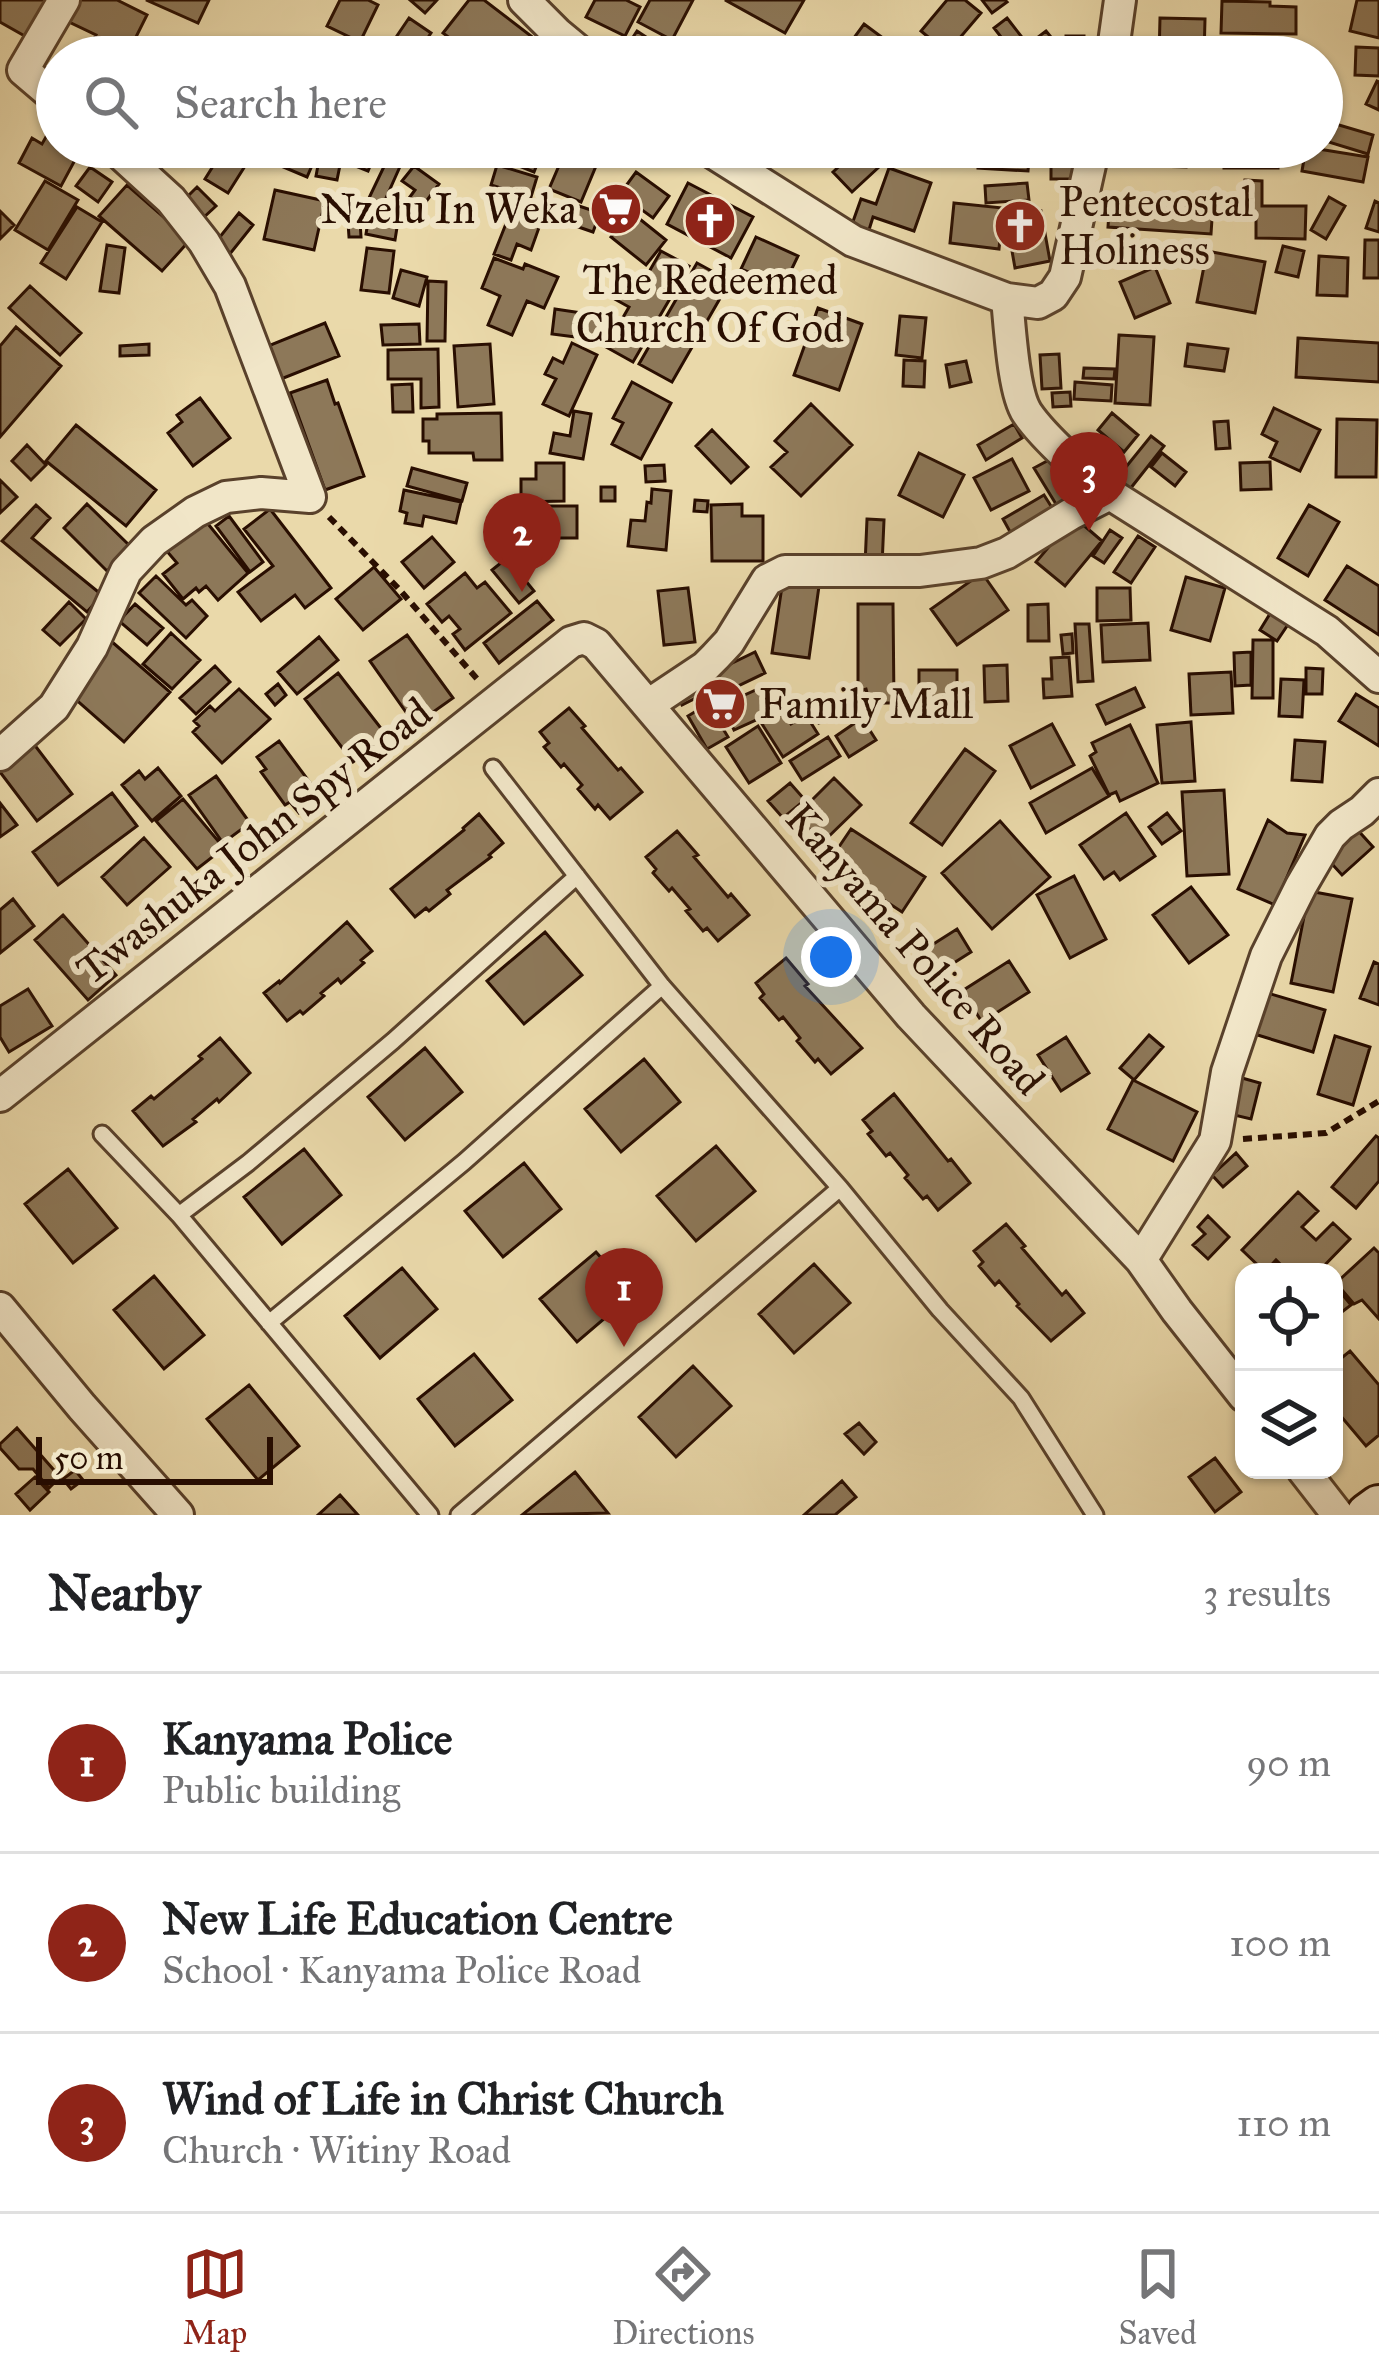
<!DOCTYPE html>
<meta charset="utf-8">
<style>
body{margin:0;font-family:"IM FELL Great Primer",serif;background:#f2f2f2;color:#202124}
.controls{position:absolute;right:36px;bottom:36px;display:grid;overflow:hidden;border-radius:24px;box-shadow:0 3px 9px #0004}
.controls button{width:108px;height:108px;display:grid;place-items:center;padding:0;border:0;border-bottom:3px solid #e0e0e0;background:#fff;color:#202124;font:60px sans-serif}
.scale{position:absolute;left:36px;bottom:30px;width:237px;box-sizing:border-box;padding-left:12px;border:6px solid #290e01;border-top:0;font-size:33px;line-height:42px;white-space:nowrap;color:#290e01;-webkit-text-stroke:9px #f1e6c8;paint-order:stroke}
.you{position:absolute;left:831px;top:957px;width:42px;height:42px;margin:-30px;border:9px solid #fff;border-radius:50%;background:#1a73e8;box-shadow:0 0 0 18px #1a73e833}
.badge{display:grid;place-items:center;width:78px;height:78px;border-radius:50%;background:#8f2418;color:#fff;font-size:39px;font-weight:700}
.pin{position:absolute;translate:-50% -99px;filter:drop-shadow(0 3px 6px #0008)}
.pin::after{content:'';position:absolute;top:63px;width:42px;height:36px;background:inherit;clip-path:polygon(0 0,100% 0,50% 100%)}
.list{margin:0;padding:0;list-style:none}
h2{display:flex;justify-content:space-between;align-items:center;height:156px;margin:0;padding:0 48px;font-size:51px}
h2 small{font-size:39px;font-weight:400;color:#757577}
.list li{display:grid;grid-template-columns:78px 1fr auto;gap:36px;align-items:center;box-sizing:border-box;height:180px;padding:0 48px;border-top:3px solid #e0e0e0}
.list b{display:block;font-size:45px;white-space:nowrap}
.list p{margin:0;font-size:39px;white-space:nowrap;color:#757577}
.list em{font-size:39px;font-style:normal;color:#757577}
.icon{flex:none;width:66px;height:66px;fill:none;stroke:currentColor;stroke-width:2;stroke-linecap:round;stroke-linejoin:round}
.map{position:relative;flex:none;width:1379px;height:1515px;overflow:hidden}
.search{position:absolute;background:#fff;box-shadow:0 3px 9px #0004;left:36px;right:36px;top:36px;height:132px;display:flex;align-items:center;gap:30px;box-sizing:border-box;padding:0 42px;border-radius:66px;color:#757577;font-size:45px}
.sheet{height:696px;background:#fff}
nav{display:flex;justify-content:space-around;align-items:center;box-sizing:border-box;height:168px;border-top:3px solid #e0e0e0;background:#fff;font-size:33px;color:#757577}
nav a{display:grid;justify-items:center;gap:6px}
nav .on{color:#8f2418}
.map>svg:first-child{display:block}
.building{fill:#8d7859;stroke:#290e01;stroke-width:3}
.lines{fill:none;stroke-linecap:round;stroke-linejoin:round}
.lane-casing{stroke:#59412b;stroke-width:21}
.street-casing{stroke:#59412b;stroke-width:36}
.secondary-casing{stroke:#290e01;stroke-width:48}
.path{stroke:#290e01;stroke-width:6;stroke-dasharray:9 6;stroke-linecap:butt}
.lane{stroke:#f1e6c8;stroke-width:15}
.street{stroke:#f1e6c8;stroke-width:30}
.secondary{stroke:#f1e6c8;stroke-width:42}
.labels{text-anchor:middle;dominant-baseline:central;stroke-width:12;stroke-linejoin:round;paint-order:stroke}
.poi-label{font-size:42px;fill:#290e01;stroke:#f1e6c8;text-anchor:start}
.street-label{font-size:42px;fill:#290e01;stroke:#f1e6c8}
</style>
<div class="map">
<svg width="1379" height="1515" viewBox="0 0 1379 1515">
<rect width="100%" height="100%" fill="#ead9aa"/>
<filter id="stains"><feTurbulence type="fractalNoise" baseFrequency=".00167" numOctaves="4"/><feColorMatrix values="0 0 0 0 .2 0 0 0 0 .09 0 0 0 0 .02 0 0 0 .5 -.17"/></filter>
<radialGradient id="worn" r=".72"><stop offset=".6" stop-color="#630" stop-opacity="0"/><stop offset="1" stop-color="#630" stop-opacity=".3"/></radialGradient>
<path class="building" d="M0,0H52L30,39L0,22Z
M77,0H117L147,15L126,57H85L96,35L67,21Z
M146,0H209L198,23Z
M340,0H368L378,5L360,42L327,26Z
M410,0H437L425,13Z
M469,0H484L531,36L514,57H474L443,33Z
M595,0H626L640,7L625,36L586,17Z
M650,0H693L672,40L638,22Z
M725,0H804L785,33Z
M947,0H965L981,13L947,53L921,31Z
M982,0H1005L1007,2L992,13Z
M1357,0H1379V38L1350,31Z
M1222,1L1270,2V6L1296,7V34L1221,33Z
M409,18L431,33L415,57H400L388,49Z
M1007,18L1021,36L1008,46L994,28Z
M1160,18L1205,19L1204,57H1159Z
M864,24L887,41L875,57H840Z
M637,31L661,47L655,57H620Z
M1046,31L1059,47L1044,57H1012Z
M1066,36H1084V52H1066Z
M1255,40H1271V57H1230L1231,44H1246V50H1255Z
M281,42L314,55L313,57H275Z
M724,42L756,57H716Z
M1356,47L1379,48V76L1355,75Z
M1377,81L1379,82V110L1366,104Z
M1322,120L1373,135L1368,154L1322,140Z
M51,128L57,131V147H82L61,186L19,163L32,138L42,144Z
M225,147H257L228,193L205,179Z
M283,147H320L307,177L276,164Z
M326,147H378L368,171L323,153Z
M450,147H485L479,160Z
M503,147H544L534,172L499,158Z
M567,147H585L601,154L581,202L549,189Z
M860,147L880,166L852,192L833,172Z
M979,147H1030L1028,171L978,168Z
M1051,147H1078L1077,179H1051Z
M1123,147H1203L1202,161L1186,160V167L1122,165Z
M1224,147H1278V168H1224Z
M1306,147L1368,157L1363,182L1302,171Z
M389,156L402,162L382,207L368,200Z
M319,160L340,165L337,180L316,176Z
M497,165L537,177L531,197L491,185Z
M414,166L439,184L417,214L404,205L415,190L402,181Z
M90,167L112,182L98,202L76,186Z
M889,168L931,183L914,231L873,217L868,233L851,227L861,199L876,204Z
M636,172L669,196L653,218L620,194Z
M1245,180L1262,181V206H1306L1305,239L1256,238V212H1244Z
M45,181L78,200L48,250L15,230Z
M688,183L753,217L731,258L667,224Z
M1027,183L1029,200L986,203L985,186Z
M127,185L190,240L162,271L99,216Z
M197,187L216,206L203,218L184,200Z
M275,190L325,201L314,250L264,239Z
M613,197L628,211L618,222L603,208Z
M1110,197L1213,204L1211,234L1108,227Z
M1329,197L1345,206L1326,239L1311,230Z
M1375,201L1379,203V232L1366,228Z
M570,203L600,213L593,232L564,222Z
M954,203L1003,208L999,249L950,243Z
M77,207L102,222L66,279L41,263Z
M370,209L399,215L395,240L366,234Z
M0,211L14,225L0,239Z
M511,211L541,222L531,250L517,244L511,260L494,254Z
M1041,211L1050,261L1015,268L1006,217Z
M631,212L666,240L646,265L611,237Z
M239,213L253,225L229,255L215,243Z
M360,221L361,237H349L348,222Z
M756,237L798,256L783,287L741,269Z
M1365,240H1379V278H1364Z
M107,245L125,248L119,293L100,291Z
M1283,246L1304,251L1298,277L1276,272Z
M367,248L394,251L389,293L361,290Z
M661,251L689,266L633,362L606,347L629,307L611,297L624,274L642,284Z
M1207,251L1265,262L1255,313L1197,302Z
M1319,256L1348,258L1347,296L1317,295Z
M494,258L523,269L525,264L558,277L544,308L527,301L512,335L488,325L500,296L482,288Z
M697,263L730,281L672,382L639,364Z
M1155,267L1170,303L1135,318L1120,282Z
M401,270L427,277L419,306L393,298Z
M428,281L446,282L445,341H427Z
M30,286L81,333L60,355L9,308Z
M818,308L862,324L839,390L794,375Z
M555,309L602,316L599,340L552,334Z
M900,316L926,318L922,358L896,355Z
M325,323L339,356L276,381L263,348Z
M419,324L420,344L383,345L381,325Z
M16,327L61,366L0,437V346Z
M1119,335L1154,337L1150,405L1115,403Z
M1298,338L1379,343V382L1296,377Z
M572,343L597,355L569,416L543,404L556,379L545,374L553,358L563,363Z
M149,344V355L120,356V346Z
M490,344L494,404L458,407L454,346Z
M1188,344L1228,349L1224,371L1185,366Z
M438,349L439,407L421,408V379H388V350Z
M1059,354L1061,388L1042,389L1040,355Z
M904,360L925,361L924,387L903,386Z
M966,361L971,382L950,387L946,365Z
M1084,368L1115,369L1114,379L1083,378Z
M327,380L335,404L338,403L364,476L325,490L290,393Z
M632,382L671,403L641,459L612,444L623,423L613,418Z
M1075,382L1112,385L1111,401L1074,399Z
M412,384L413,412H393L392,385Z
M1070,392L1071,406L1053,407L1052,393Z
M200,398L230,438L193,466L168,433L182,422L177,415Z
M811,404L852,445L801,496L771,467L787,452L775,441Z
M1274,408L1320,430L1300,471L1270,457L1277,442L1262,434Z
M574,411L591,414L583,459L550,453L554,433L570,436Z
M501,413L502,460H474L473,453H429V441H423V419H437V414Z
M1112,413L1138,435L1124,452L1098,430Z
M1337,419L1377,420L1376,477H1336Z
M1228,421L1230,448L1216,449L1214,422Z
M1014,424L1022,438L986,460L978,445Z
M76,425L156,490L126,526L46,461Z
M712,430L748,467L731,483L696,446Z
M1151,436L1164,446L1130,489L1117,478Z
M27,445L46,465L31,480L12,461Z
M919,453L964,475L943,517L899,495Z
M1162,453L1186,472L1175,486L1151,467Z
M1012,459L1029,491L991,510L974,478Z
M1049,460L1074,499L1059,509L1034,468Z
M1270,462L1271,489L1241,490L1240,463Z
M536,463H564V501L521,502V479H536Z
M664,465L665,481L646,482L645,466Z
M412,468L467,483L462,501L407,486Z
M0,480L17,497L0,513Z
M601,487H615V501H601Z
M652,489L671,491L666,550L628,546L631,520L645,521L647,502L651,503Z
M404,490L461,502L456,523L424,516L422,526L405,523L407,513L400,511Z
M1044,495L1056,514L1014,539L1003,519Z
M695,500L708,501L707,512L694,511Z
M87,504L131,547L107,571L64,528Z
M742,504V516H763V561H712L711,505Z
M36,505L50,518L32,538L102,595L87,612L2,541Z
M1309,505L1339,522L1308,576L1278,558Z
M542,506H577V538H542Z
M270,509L331,588L305,608L295,595L261,621L238,592L273,566L244,529Z
M229,516L263,562L250,572L216,526Z
M1074,517L1102,541L1065,586L1036,562Z
M204,519L248,573L218,600L206,586L199,592L196,588L183,599L163,574L177,563L165,549Z
M867,519L884,520L882,566L865,565Z
M1110,530L1122,538L1104,563L1093,556Z
M1138,536L1155,547L1131,583L1114,572Z
M432,537L454,562L424,588L402,562Z
M507,558L534,591L519,603L492,570Z
M1347,566L1379,586V635L1325,600Z
M374,567L401,599L363,630L336,599Z
M465,573L477,588L485,582L511,613L465,650L453,634L460,629L449,616L442,622L427,604Z
M784,573L820,579L809,658L772,653Z
M982,573L1008,610L957,645L931,609Z
M156,576L186,605L192,600L207,616L186,638L139,593Z
M1186,577L1225,588L1210,641L1171,630Z
M688,588L695,642L664,645L658,591Z
M1097,588H1130L1131,620L1097,621Z
M537,601L553,620L499,663L484,643Z
M69,602L86,619L60,645L43,630Z
M135,604L163,628L147,645L119,621Z
M858,604H893L894,703H858Z
M1048,604L1049,641H1028V605Z
M1271,612L1289,623L1277,641L1260,630Z
M1148,623L1150,660L1103,662L1101,625Z
M1075,624H1089L1093,681L1078,682Z
M171,633L200,660L172,689L143,664Z
M1072,634L1073,653L1063,654L1061,635Z
M407,635L453,698L415,725L370,661Z
M319,637L338,660L297,694L278,672Z
M1253,640H1273V698H1252Z
M111,641L170,692L124,742L66,691Z
M755,652L765,673L711,699L708,692L682,705L675,691Z
M1251,652V685L1235,686L1234,653Z
M1069,657L1072,696L1044,698L1043,679H1052L1051,658Z
M1007,665L1008,701L985,702L984,666Z
M215,666L230,682L196,714L180,698Z
M1306,668L1323,669L1322,694H1306Z
M919,670H957V716H919Z
M1231,672L1233,713L1191,715L1189,674Z
M338,673L387,736L353,762L305,699Z
M1281,679L1304,680L1302,717L1279,716Z
M278,684L286,695L275,705L266,694Z
M1135,688L1144,707L1106,724L1097,705Z
M239,689L270,719L222,763L193,732L199,726L194,721L210,706L215,711Z
M758,689L762,699L771,695L778,710L734,730L727,715L732,713L727,703Z
M866,689L871,708L819,723L814,704Z
M1356,694L1379,708V746L1339,721Z
M708,704L728,737L707,749L688,716Z
M569,708L585,726L582,728L618,770L621,768L642,792L610,819L598,805L595,809L578,789L582,785L564,764L561,767L544,747L549,743L540,732Z
M783,711L791,724L806,715L818,734L783,757L762,724Z
M862,718L876,740L849,757L836,736Z
M1191,722L1195,781L1162,783L1157,725Z
M1052,724L1074,765L1031,788L1010,746Z
M1130,725L1158,783L1120,801L1116,792L1109,795L1090,756L1096,752L1092,743Z
M758,726L781,763L749,783L726,747Z
M828,737L840,756L802,780L790,761Z
M30,739L72,794L37,821L0,772V762Z
M1295,740L1325,742L1322,782L1292,780Z
M279,741L320,796L299,813L290,802L285,805L261,772L266,769L257,757Z
M965,749L995,771L942,845L911,823Z
M158,768L181,796L152,821L122,785L139,771L145,779Z
M1092,768L1109,796L1046,833L1030,803Z
M216,776L250,823L223,843L189,795Z
M834,778L861,805L823,842L796,816Z
M790,783L805,800L783,818L768,801Z
M1224,790L1229,874L1187,876L1182,792Z
M112,793L137,826L58,885L33,852Z
M183,799L224,848L197,869L156,821Z
M0,803L17,825L0,837Z
M1126,813L1155,856L1120,880L1114,872L1104,879L1080,845Z
M1167,813L1181,831L1162,844L1149,827Z
M479,814L503,843L489,855L491,857L447,890L450,894L429,911L426,908L415,917L391,889L464,830L463,828Z
M1268,820L1287,833L1305,835L1275,905L1238,889Z
M1000,821L1050,877L992,929L942,873Z
M1354,826L1373,847L1342,875L1323,854Z
M851,829L925,877L902,912L828,863Z
M677,831L698,855L694,857L728,897L731,894L749,915L718,941L707,928L703,931L686,911L690,909L672,888L669,891L653,873L656,869L646,857Z
M144,838L170,867L127,905L102,877Z
M1074,876L1106,939L1070,958L1037,895Z
M1191,887L1228,935L1189,963L1153,915Z
M1309,891L1352,899L1333,992L1291,983Z
M13,899L34,926L0,953V910Z
M63,915L116,975L88,1000L35,940Z
M347,922L372,951L361,960L364,963L341,983L338,979L321,993L324,996L303,1014L300,1011L287,1021L264,993L279,981L280,983Z
M957,929L971,952L938,973L924,950Z
M545,932L582,975L524,1024L487,981Z
M786,958L808,984L805,986L862,1048L831,1074L818,1059L815,1062L797,1041L800,1038L783,1017L779,1020L760,998L764,994L756,983Z
M1009,961L1029,992L982,1022L962,991Z
M1374,962L1379,964V1005L1360,998Z
M28,989L52,1026L9,1052L0,1037V1006Z
M1264,992L1325,1010L1313,1052L1251,1033Z
M1149,1035L1163,1047L1134,1080L1120,1068Z
M1335,1036L1370,1047L1353,1105L1318,1094Z
M1066,1037L1089,1073L1061,1091L1038,1055Z
M220,1038L250,1073L219,1102L217,1099L193,1119L196,1122L163,1146L133,1111L151,1096L154,1099L202,1059L199,1056Z
M425,1048L462,1092L405,1140L368,1097Z
M644,1059L680,1102L621,1152L585,1109Z
M1242,1078L1260,1083L1251,1119L1234,1115Z
M1133,1080L1197,1112L1173,1161L1108,1129Z
M894,1094L948,1161L951,1159L970,1183L938,1210L927,1196L923,1199L905,1178L908,1175L890,1153L886,1156L868,1134L872,1131L863,1120Z
M1376,1136L1379,1138V1181L1356,1208L1332,1187Z
M716,1146L755,1191L696,1241L657,1196Z
M304,1149L341,1195L282,1244L244,1197Z
M1236,1153L1247,1166L1223,1187L1212,1175Z
M524,1163L561,1209L503,1257L465,1211Z
M68,1169L117,1228L73,1263L25,1204Z
M1298,1192L1318,1211L1302,1227L1316,1240L1333,1223L1350,1239L1318,1272H1284L1286,1270L1276,1260L1265,1272L1242,1250Z
M1208,1216L1229,1237L1208,1259L1193,1245L1205,1234L1198,1227Z
M1006,1224L1025,1246L1022,1248L1062,1295L1066,1291L1084,1313L1051,1341L1017,1306L1019,1304L999,1281L995,1285L979,1266L983,1262L974,1251Z
M1374,1248L1379,1253V1319L1362,1300L1354,1304L1336,1283Z
M596,1252L633,1294L577,1342L540,1299Z
M814,1264L850,1303L794,1353L759,1314Z
M402,1268L437,1309L380,1358L345,1316Z
M154,1276L204,1335L164,1369L114,1310Z
M1334,1284L1351,1305L1334,1318Z
M1350,1351L1379,1385V1435L1366,1446L1334,1408V1364Z
M474,1354L512,1400L455,1446L418,1399Z
M693,1366L731,1406L676,1457L639,1417Z
M249,1385L299,1446L258,1480L207,1419Z
M859,1423L876,1442L864,1454L845,1434Z
M17,1428L60,1477L49,1488L33,1469H19L0,1448V1444Z
M1215,1458L1241,1492L1215,1512L1189,1477Z
M75,1470L83,1480L71,1489L63,1479Z
M575,1472L608,1513L522,1515Z
M35,1477L49,1492L30,1510L16,1494Z
M842,1481L856,1497L835,1515H804Z
M340,1495L358,1515H318Z"/>
<g class="lines">
<g class="lane-casing">
<path id="lane" d="M493,768L662,986L840,1188L940,1310L1021,1398L1095,1515
M102,1134L179,1215L430,1515
M179,1215L248,1163L393,1041L577,876
M269,1323L464,1162L662,986
M459,1515L840,1188"/>
</g>
<g class="street-casing">
<path id="street" d="M524,0L557,33L586,57
M1112,57L1120,0
M57,99L23,70L64,0
M704,147L853,241L1007,299L1038,303L1053,295L1065,277L1094,147
M1007,299C1010,326 1013,392 1027,413C1044,438 1086,475 1110,494L1327,631L1379,677
M648,705L705,667L715,657L729,642L767,580L785,571H920L981,563L1007,553L1071,514L1110,494
M0,755L54,707L92,647L126,571L154,541L195,512L226,497L261,493L310,497L230,286L204,242L171,200L113,147
M0,1096L571,642L584,638L596,644L911,1016L1141,1260L1177,1311L1244,1396
M1141,1260L1215,1141L1227,1072L1266,956L1301,886L1330,836L1341,825L1362,811L1379,794
M0,1308L82,1407L178,1515
M1303,1470L1338,1515"/>
</g>
<g class="secondary-casing">
<path id="secondary" d="M1368,1515L1379,1507"/>
</g>
<path class="path" d="M329,517L399,589L478,680
M1243,1139L1326,1133L1379,1101"/>
<use href="#lane" class="lane"/>
<use href="#street" class="street"/>
<use href="#secondary" class="secondary"/>
</g>
<defs>
<g id="supermarket-disc" transform="scale(2.7)"><circle r="9.5" fill="#8f2418" stroke="#f1e6c8"/><path d="M-6-5.5h2.5l.6 2H6L4.5 2H-2.5L-4.4-4H-6ZM-1.5 3.2a1.3 1.3 0 1 0 .1 0ZM3 3.2a1.3 1.3 0 1 0 .1 0Z" fill="#fff"/></g>
<g id="church-disc" transform="scale(2.7)"><circle r="9.5" fill="#8f2418" stroke="#f1e6c8"/><path d="M-1.2-6h2.4v3.5h3.3v2.4h-3.3V6h-2.4V-.1h-3.3v-2.4h3.3Z" fill="#fff"/></g>
</defs>
<g fill-rule="evenodd">
<use href="#supermarket-disc" x="616" y="209"/>
<use href="#church-disc" x="710" y="221"/>
<use href="#church-disc" x="1020" y="226"/>
<use href="#supermarket-disc" x="720" y="704"/>
</g>
<g class="labels">
<g class="poi-label">
<text x="1059" y="202">Pentecostal<tspan x="1059" dy="48">Holiness</tspan></text>
<text x="577" y="209" text-anchor="end">Nzelu In Weka</text>
<text x="710" y="280" text-anchor="middle">The Redeemed<tspan x="710" dy="48">Church Of God</tspan></text>
<text x="759" y="704">Family Mall</text>
</g>
<g class="street-label">
<text transform="translate(254 841) rotate(-38)">Twashuka John Spy Road</text>
<text transform="translate(915 949) rotate(49)">Kanyama Police Road</text>
</g>
</g>
<rect width="100%" height="100%" filter="url(#stains)"/>
<rect width="100%" height="100%" fill="url(#worn)"/>
</svg>
<div class="controls">
<button><svg class="icon" aria-label="locate" viewBox="0 0 24 24"><circle cx="12" cy="12" r="6"/><path d="M12 2v4M12 18v4M2 12h4M18 12h4"/></svg></button>
<button><svg class="icon" aria-label="layers" viewBox="0 0 24 24"><path d="M12 4l9 5-9 5-9-5zM3 14l9 5 9-5"/></svg></button>
</div>
<div class="scale">50 m</div>
<div class="you"></div>
<div class="pin badge" style="left:624px;top:1347px">1</div>
<div class="pin badge" style="left:522px;top:592px">2</div>
<div class="pin badge" style="left:1089px;top:531px">3</div>
<div class="search"><svg class="icon" aria-label="search" viewBox="0 0 24 24"><circle cx="10" cy="10" r="6"/><path d="M15 15l6 6"/></svg>Search here</div>
</div>
<section class="sheet">
<h2>Nearby<small>3 results</small></h2>
<ul class="list">
<li><span class="badge">1</span><div><b>Kanyama Police</b><p>Public building</p></div><em>90 m</em></li>
<li><span class="badge">2</span><div><b>New Life Education Centre</b><p>School · Kanyama Police Road</p></div><em>100 m</em></li>
<li><span class="badge">3</span><div><b>Wind of Life in Christ Church</b><p>Church · Witiny Road</p></div><em>110 m</em></li>
</ul>
</section>
<nav>
<a class="on"><svg class="icon" aria-label="map" viewBox="0 0 24 24"><path d="M3 6l6-2 6 2 6-2v14l-6 2-6-2-6 2zM9 4v14M15 6v14"/></svg>Map</a>
<a><svg class="icon" aria-label="directions" viewBox="0 0 24 24"><path d="M12 3l9 9-9 9-9-9zM9 14v-3h6M13 9l2 2-2 2"/></svg>Directions</a>
<a><svg class="icon" aria-label="saved" viewBox="0 0 24 24"><path d="M7 4h10v16l-5-4-5 4z"/></svg>Saved</a>
</nav>
